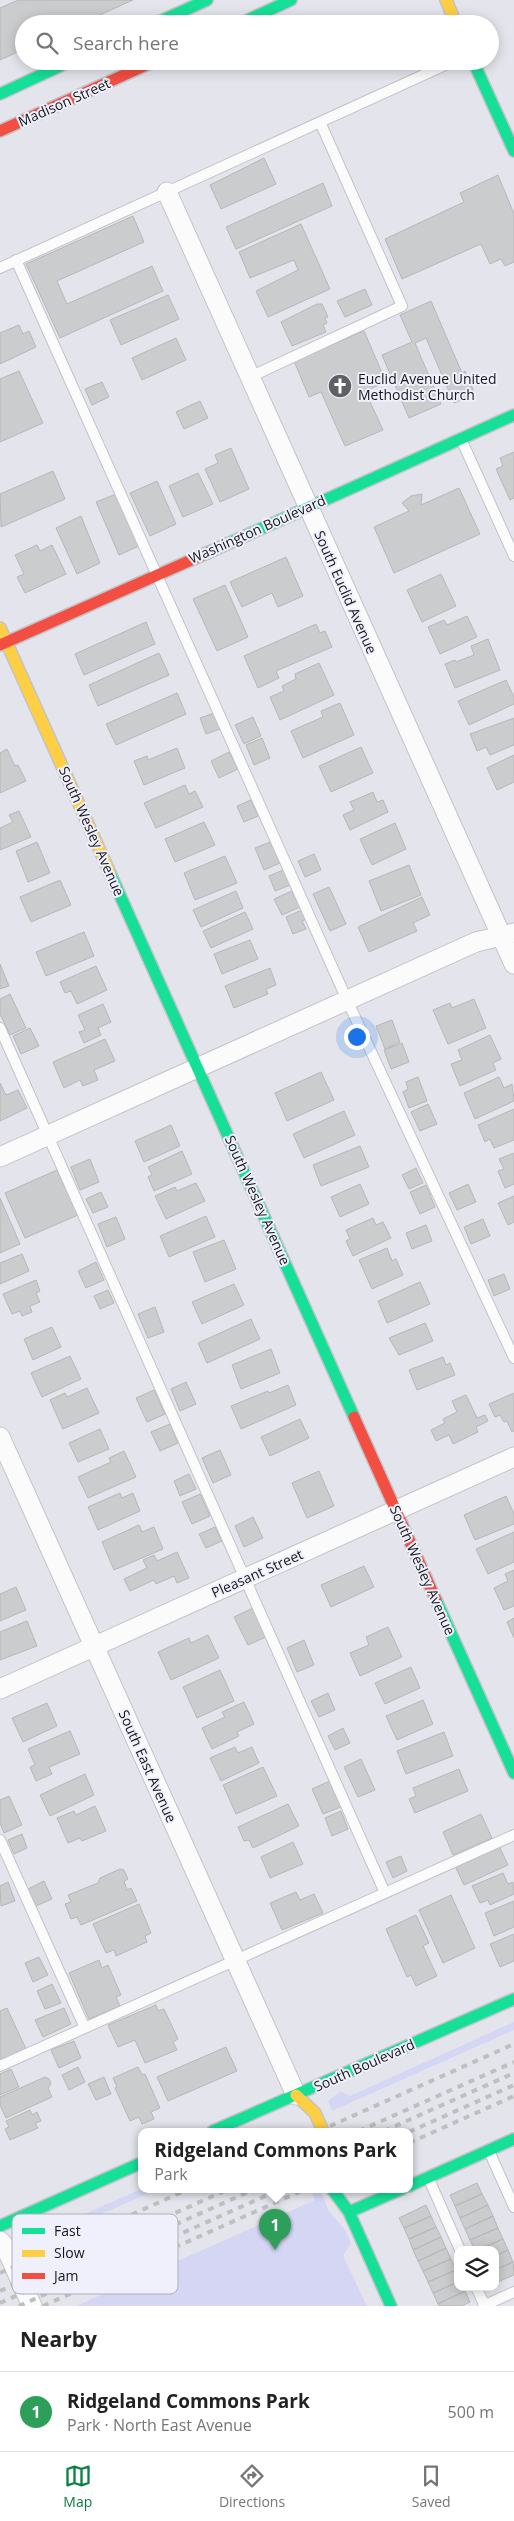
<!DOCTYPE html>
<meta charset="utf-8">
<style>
body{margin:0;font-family:"Open Sans",sans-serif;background:#f6f6f6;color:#222}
.controls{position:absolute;right:15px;bottom:15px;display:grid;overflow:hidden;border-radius:10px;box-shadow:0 2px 12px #0003}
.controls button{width:45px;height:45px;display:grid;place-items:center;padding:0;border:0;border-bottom:1px solid #e0e0e0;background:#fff;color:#222;font:25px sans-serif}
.you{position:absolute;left:356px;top:1036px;width:18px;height:18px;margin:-12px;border:4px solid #fff;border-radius:50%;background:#1a73e8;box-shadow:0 0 0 8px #1a73e833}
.badge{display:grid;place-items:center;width:32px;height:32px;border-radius:50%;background:#0b8043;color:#fff;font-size:16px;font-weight:700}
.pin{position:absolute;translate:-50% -41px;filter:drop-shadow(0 1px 2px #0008)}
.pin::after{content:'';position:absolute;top:26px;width:18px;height:15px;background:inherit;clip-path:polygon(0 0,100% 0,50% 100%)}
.popup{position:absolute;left:138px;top:2128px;width:275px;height:65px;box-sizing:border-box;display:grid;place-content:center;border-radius:10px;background:#fff;filter:drop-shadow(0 1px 4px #0005);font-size:16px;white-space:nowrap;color:#767676}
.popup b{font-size:19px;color:#222}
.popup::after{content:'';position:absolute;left:50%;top:100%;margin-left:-10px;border:10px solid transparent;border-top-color:#fff}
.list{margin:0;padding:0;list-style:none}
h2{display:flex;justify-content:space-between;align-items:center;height:65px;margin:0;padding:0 20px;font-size:21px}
h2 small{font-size:16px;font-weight:400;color:#767676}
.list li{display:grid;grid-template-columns:32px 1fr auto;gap:15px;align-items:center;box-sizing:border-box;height:80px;padding:0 20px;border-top:1px solid #e0e0e0}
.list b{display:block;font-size:19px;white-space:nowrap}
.list p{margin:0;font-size:16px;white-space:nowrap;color:#767676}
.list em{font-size:16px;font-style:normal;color:#767676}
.icon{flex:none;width:28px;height:28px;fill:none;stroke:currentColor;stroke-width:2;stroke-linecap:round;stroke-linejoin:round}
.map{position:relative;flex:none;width:514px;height:2306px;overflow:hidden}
.search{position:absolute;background:#fff;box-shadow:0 2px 12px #0003;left:15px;right:15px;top:15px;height:55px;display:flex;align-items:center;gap:12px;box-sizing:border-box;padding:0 18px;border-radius:28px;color:#767676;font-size:19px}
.sheet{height:145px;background:#fff}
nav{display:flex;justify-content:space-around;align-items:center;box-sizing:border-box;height:70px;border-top:1px solid #e0e0e0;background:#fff;font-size:14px;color:#767676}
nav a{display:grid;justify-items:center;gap:2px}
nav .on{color:#0b8043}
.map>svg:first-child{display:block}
.green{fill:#d4d6f4}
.building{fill:#cbcccd;stroke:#b5b7b8}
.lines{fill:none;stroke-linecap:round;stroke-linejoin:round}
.lane-casing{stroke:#c2c3c8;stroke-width:12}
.street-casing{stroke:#c2c3c8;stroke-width:21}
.fast-casing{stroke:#c2c3c8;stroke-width:14}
.slow-casing{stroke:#c2c3c8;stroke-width:14}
.jam-casing{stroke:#c2c3c8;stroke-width:14}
.lane{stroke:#fbfbfc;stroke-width:10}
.street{stroke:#fbfbfc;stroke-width:19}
.fast{stroke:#16e098;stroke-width:11}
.slow{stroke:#ffcf43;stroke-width:11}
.jam{stroke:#f24e42;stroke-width:11}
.rail{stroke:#bfbfc0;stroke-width:4;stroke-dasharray:6 6;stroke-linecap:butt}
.labels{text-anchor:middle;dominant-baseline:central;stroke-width:4;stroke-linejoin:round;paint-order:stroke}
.street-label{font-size:14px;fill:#17181c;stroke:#eff0fc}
.poi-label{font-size:14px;fill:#17181c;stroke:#eff0fc;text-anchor:start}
.key{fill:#eff0fc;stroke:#aeafb9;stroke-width:1}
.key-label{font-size:14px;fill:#17181c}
</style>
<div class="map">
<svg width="514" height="2306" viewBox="0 0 514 2306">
<rect width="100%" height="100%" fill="#e4e5ec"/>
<path class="green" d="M514,2022V2030L332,2111L328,2101L341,2091L350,2096Z
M141,2189H158L23,2249L20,2243L21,2235L38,2228L46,2231Z
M320,2190L329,2211L345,2230L351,2243L343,2256L367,2306H76L315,2200L312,2193Z"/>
<path class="building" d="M18,0H133L80,24H24V49L0,60V8Z
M264,158L276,184L221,209L210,185Z
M498,175L514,214V262L505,266L501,259L490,264L481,244L402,279L385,239L464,202L460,193Z
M323,183L332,206L236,249L226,227Z
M133,216L144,242L57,281L67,304L152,266L163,291L60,338L26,264Z
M301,224L330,289L268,317L256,291L298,270L294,260L250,278L239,252Z
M365,289L372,305L345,317L337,301Z
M168,295L179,319L121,345L110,320Z
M431,301L462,373L465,371L475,394L454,403L426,338L415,343L441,404L409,418L382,355L412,342L400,315Z
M317,304H322L328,317L325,318L327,323L323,325L326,332L292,346L281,322Z
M19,325L23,334L29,331L36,347L0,364V333Z
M364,331L386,382L365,391L383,430L345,446L321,392L309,397L294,361Z
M176,338L186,360L142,380L132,358Z
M19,371L43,423L0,442V379Z
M102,382L109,397L92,405L85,389Z
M200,401L208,418L184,429L176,412Z
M231,448L249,489L220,502L205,469L218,463L215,455Z
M514,452V498L510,500L496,469L503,466L500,458Z
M53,471L65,499L1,527L0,494Z
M198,473L213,504L183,517L169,486Z
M157,481L176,524L150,536L130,493Z
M459,488L480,534L394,573L374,527L409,511L402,503L411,496L422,494L421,505Z
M116,494L139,546L119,555L96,502Z
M81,516L100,563L77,574L56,528Z
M37,545L40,551L52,545L66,574L25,593L17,577L24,574L15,555Z
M286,557L303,596L278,607L272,593L242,607L230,582Z
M441,574L456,606L422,622L407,590Z
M225,585L248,637L217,651L193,599Z
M467,616L477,637L440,654L428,627L444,620L447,625Z
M146,622L155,644L84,675L75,654Z
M316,624L320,633L325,631L332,647L276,671L279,678L258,688L244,656Z
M488,639L500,670L455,688L445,664L455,660L456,662L474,655L471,646Z
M159,653L169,675L98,706L89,685Z
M319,663L334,695L280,720L270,697L284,691L282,686L296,679L295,674Z
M506,680L514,697V704L469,725L458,701Z
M177,693L186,714L116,745L106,724Z
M340,703L354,735L303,758L291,731L323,717L321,711Z
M217,712L223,728L206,734L200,718Z
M253,717L261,736L244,744L235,725Z
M514,718V745L490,755L486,747L477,751L470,734Z
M262,738L270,758L254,765L246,745Z
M361,747L373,773L331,792L319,766Z
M177,748L185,768L144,785L134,761L147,756L148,760Z
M7,749L15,766L18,765L26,781L0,793V753Z
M229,752L238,769L219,778L211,761Z
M514,755V782L497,790L487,768Z
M185,785L189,794L195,791L203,807L156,828L144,803Z
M373,792L377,802L383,800L388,812L350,830L343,815L354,810L350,802Z
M251,800L258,816L244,822L237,806Z
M19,811L31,837L0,850V828L13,822L9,815Z
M204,822L215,845L175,862L165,839Z
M395,823L406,849L372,865L360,839Z
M37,842L50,873L28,882L16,851Z
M270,842L280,863L264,870L255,848Z
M314,854L321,870L305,877L298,861Z
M225,856L237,883L195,900L184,873Z
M409,865L421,895L381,911L369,881Z
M283,870L290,885L275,891L269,876Z
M60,880L71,905L31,922L20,897Z
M329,887L346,924L330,931L313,894Z
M236,891L243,908L201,927L193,910Z
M292,891L300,907L282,915L274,899Z
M422,897L430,915L413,923L417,931L369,952L358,927Z
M302,910L306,919L302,921L306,929L293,934L286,917Z
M245,912L253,929L211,948L203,931Z
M84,932L94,956L46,976L36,952Z
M250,940L258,959L222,974L214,954Z
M0,964L9,986L0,989Z
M96,966L107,990L77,1004L71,991L65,993L60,982Z
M270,968L276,985L266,989L268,994L234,1008L225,986Z
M10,994L26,1028L10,1035L0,1014V999Z
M474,999L486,1028L448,1044L433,1010L450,1003L452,1008Z
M103,1004L111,1022L98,1028L101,1035L84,1043L79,1032L85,1030L78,1015Z
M392,1020L400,1042L385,1049L376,1026Z
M30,1028L39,1046L21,1054L13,1036Z
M490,1035L501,1059L493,1063L496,1070L460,1086L451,1064L462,1060L458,1050Z
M105,1039L115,1061L94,1070L98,1080L83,1086L80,1080L64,1088L53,1062Z
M402,1043L409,1062L391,1069L384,1050Z
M321,1072L334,1100L287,1121L275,1093Z
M418,1077L427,1101L409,1108L403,1092L408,1089L406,1082Z
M499,1077L504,1088L512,1084L514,1101L475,1119L464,1093Z
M0,1083L6,1095L18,1090L27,1108L0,1121Z
M428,1104L437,1124L420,1131L411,1112Z
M514,1109V1140L494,1148L490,1139L485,1142L478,1125Z
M344,1111L355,1135L304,1158L293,1134Z
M171,1125L180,1146L144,1162L135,1141Z
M360,1146L369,1167L321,1186L313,1165Z
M182,1151L192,1174L154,1191L148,1177L152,1175L148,1167Z
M514,1153V1184L505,1188L498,1171L504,1169L499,1159Z
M90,1159L99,1182L80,1190L71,1167Z
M416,1168L423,1183L409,1189L402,1175Z
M57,1170L78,1215L25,1238L5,1193Z
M196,1183L205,1201L166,1219L155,1196L175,1187L177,1191Z
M360,1184L369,1204L340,1217L331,1197Z
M468,1184L476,1202L457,1210L449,1193Z
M426,1185L435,1207L420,1214L410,1192Z
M101,1192L108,1207L93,1213L86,1199Z
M514,1196V1222L508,1225L498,1203Z
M0,1198L20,1244L0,1253Z
M206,1216L215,1237L169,1257L160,1236Z
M116,1217L125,1239L107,1247L98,1224Z
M373,1218L376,1225L383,1222L391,1238L353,1256L346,1241L350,1239L346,1230Z
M483,1219L490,1236L471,1244L464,1227Z
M426,1225L432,1241L412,1249L406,1233Z
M224,1240L236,1269L205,1282L193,1252Z
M387,1248L392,1261L396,1259L403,1275L372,1289L359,1260Z
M22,1254L29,1271L0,1284V1263Z
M96,1262L104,1280L86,1288L78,1271Z
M504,1274L510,1289L494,1296L488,1280Z
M36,1280L40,1291L36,1293L40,1302L30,1306L32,1312L22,1316L20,1311L12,1314L3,1294Z
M420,1282L430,1304L387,1323L378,1301Z
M234,1284L244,1305L202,1324L192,1302Z
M108,1290L114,1303L100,1309L94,1296Z
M155,1307L164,1332L148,1338L138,1314Z
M251,1319L260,1339L207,1363L198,1343Z
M425,1323L433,1341L399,1355L389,1338Z
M52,1327L61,1347L33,1360L24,1339Z
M271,1349L280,1373L241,1389L232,1365Z
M70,1356L81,1379L42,1397L31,1373Z
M443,1357L446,1365L450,1363L455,1375L417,1390L409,1370Z
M186,1382L196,1404L180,1411L171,1389Z
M288,1385L296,1405L241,1429L231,1406L268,1391L269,1393Z
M87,1388L99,1413L63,1429L50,1400L65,1393L67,1397Z
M154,1390L165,1414L147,1422L136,1398Z
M514,1393V1431L512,1432L507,1421L504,1422L500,1415L495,1417L489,1404Z
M466,1395L477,1418L485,1415L488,1421L476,1427L478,1432L453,1444L449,1435L436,1441L431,1430L445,1423L443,1419L457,1412L452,1401Z
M300,1419L309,1438L270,1456L261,1437Z
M170,1424L178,1443L160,1451L151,1432Z
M100,1429L109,1449L78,1462L69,1443Z
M220,1450L231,1475L213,1483L202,1458Z
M124,1451L136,1477L88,1498L78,1477L111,1462L109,1458Z
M319,1471L334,1506L307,1518L292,1483Z
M189,1474L196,1489L180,1496L174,1481Z
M120,1493L122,1498L133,1493L140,1511L98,1530L88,1507Z
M200,1494L210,1516L192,1524L182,1502Z
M506,1496L514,1514V1524L475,1540L464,1515Z
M253,1517L263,1538L244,1547L235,1526Z
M139,1525L142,1532L154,1527L163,1549L114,1570L102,1542Z
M215,1527L222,1541L206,1548L199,1534Z
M514,1532V1562L488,1574L476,1549Z
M177,1552L189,1578L177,1583L174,1576L156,1584L154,1580L130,1591L124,1579L147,1568L143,1560L154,1555L157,1561Z
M364,1566L374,1587L331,1607L321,1585Z
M514,1570V1606L504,1610L494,1588L508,1581L505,1574Z
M16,1587L26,1610L0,1621V1594Z
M253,1608L266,1637L248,1645L234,1617Z
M514,1618V1638L507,1622Z
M27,1621L37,1646L0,1660V1632Z
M388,1627L402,1657L360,1676L350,1653L369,1645L366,1637Z
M208,1635L219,1658L171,1680L158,1652L189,1638L191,1643Z
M304,1640L314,1665L297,1672L287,1648Z
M411,1667L420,1688L385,1704L375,1683Z
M220,1670L234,1701L197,1718L183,1687Z
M328,1693L335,1710L319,1717L311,1701Z
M423,1700L433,1724L397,1740L386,1716Z
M244,1702L254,1724L237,1732L239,1736L212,1749L202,1728L225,1717L222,1712Z
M47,1703L57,1726L23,1742L12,1718Z
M343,1728L350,1743L335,1750L328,1736Z
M70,1731L80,1754L49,1767L52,1774L36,1781L30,1767L35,1765L28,1749Z
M444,1732L453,1756L406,1774L397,1751Z
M235,1747L238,1753L252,1747L259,1763L221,1781L210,1758Z
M361,1759L375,1790L358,1797L344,1767Z
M263,1767L277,1796L236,1814L223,1785Z
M459,1769L468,1791L415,1813L409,1799L416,1796L413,1788Z
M85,1774L94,1795L50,1816L40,1795Z
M330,1781L341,1807L323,1814L312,1789Z
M9,1796L22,1825L4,1833L0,1823V1800Z
M288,1804L299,1826L253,1848L249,1840L244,1841L238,1827Z
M95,1806L106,1831L82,1841L80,1838L68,1843L57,1818L74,1811L76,1815Z
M341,1811L348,1829L332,1836L325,1818Z
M481,1814L492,1838L453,1855L443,1832Z
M22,1834L27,1848L14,1854L8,1840Z
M293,1842L303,1864L270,1878L261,1857Z
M499,1846L508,1865L464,1885L455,1866Z
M401,1856L407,1871L393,1878L386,1862Z
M120,1869L124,1870L128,1879L124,1881L127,1890L131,1888L137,1901L81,1925L77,1917L71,1919L65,1904L71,1902L68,1895L98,1883L100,1878Z
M503,1873L508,1884L513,1882L514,1894L490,1905L488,1900L480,1903L472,1886Z
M44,1881L52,1899L36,1906L28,1889Z
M8,1882L15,1901L1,1906L0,1886Z
M296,1892L300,1900L314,1894L323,1913L282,1930L270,1903Z
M451,1895L475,1948L443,1963L419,1910Z
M514,1901V1927L494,1936L485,1913Z
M139,1904L151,1933L145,1936L147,1942L116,1956L114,1950L106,1953L93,1924Z
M416,1915L429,1943L423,1946L437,1976L416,1986L411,1975L407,1977L386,1929Z
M514,1934V1961L500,1967L490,1944Z
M39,1957L48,1975L33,1982L25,1963Z
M99,1960L102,1968L108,1965L121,1995L116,1997L120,2006L89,2019L69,1973Z
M52,1984L61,2003L45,2009L37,1991Z
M156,2005L158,2011L164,2009L178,2039L173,2042L177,2050L145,2063L135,2040L118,2047L108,2025Z
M7,2008L26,2049L0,2061V2011Z
M64,2008L71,2024L43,2037L35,2020Z
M74,2041L81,2058L59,2068L51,2050Z
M226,2047L237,2071L168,2101L157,2077Z
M78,2067L85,2082L69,2090L62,2075Z
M138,2067L142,2075L145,2074L160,2108L151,2112L154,2119L142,2124L139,2117L130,2121L115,2088L117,2087L113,2078Z
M11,2069L19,2087L0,2095V2074Z
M45,2077L49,2079L51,2084L48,2088L52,2097L6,2118L0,2105V2097Z
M104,2077L111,2094L96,2100L88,2084Z
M30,2110L32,2115L37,2112L41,2121L35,2123L38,2128L10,2140L5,2129L9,2127L6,2121Z
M477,2183L482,2194L455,2206L450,2195Z
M482,2194L488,2205L460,2218L455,2206Z
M426,2205L431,2216L404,2228L399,2218Z
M488,2205L493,2216L465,2229L460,2218Z
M431,2216L436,2227L409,2239L404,2228Z
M493,2216L498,2228L470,2240L465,2229Z
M436,2227L441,2237L413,2250L409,2239Z
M498,2228L503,2239L475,2250L470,2240Z
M441,2237L446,2248L418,2261L413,2250Z
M503,2239L508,2250L495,2256V2250H479Z
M446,2248L451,2259L423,2271L418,2261Z
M508,2250L513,2262L495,2270V2256Z
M451,2259L456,2270L428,2282L423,2271Z
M513,2262L514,2275L495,2283V2270Z
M456,2270L458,2282L433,2293L428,2282Z
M458,2282V2287H463L465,2291L438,2304L433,2293Z
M465,2291L470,2302L461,2306H439L438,2304Z"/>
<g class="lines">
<g class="lane-casing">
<path id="lane" d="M16,260L347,1000L514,1358
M0,268L454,61
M250,377L402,306L320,122
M461,439L514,556
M0,1028L385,1893
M0,1840L85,2028
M0,2066L514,1835
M489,2151L514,2207
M428,2177L460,2250
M476,2287L485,2306
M483,2306L514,2292"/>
</g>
<g class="street-casing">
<path id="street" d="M167,192L514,964
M0,1157L476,942L514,933
M0,1437L296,2095
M0,1689L514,1457
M0,2241L6,2248L32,2306"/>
</g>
<g class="fast-casing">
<path id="fast" d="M154,24L207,0
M239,24L291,0
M473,61L514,151
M0,94L71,61
M207,553L514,415
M110,873L354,1417
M436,1600L514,1773
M213,2131L514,1999
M409,2186L514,2139
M332,2189L349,2212L391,2306
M349,2212L402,2189
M0,2226L141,2163"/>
</g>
<g class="slow-casing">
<path id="slow" d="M446,0L456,24
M0,628L110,873
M296,2095L315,2113L323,2131"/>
</g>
<g class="jam-casing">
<path id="jam" d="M0,131L155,61
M0,645L207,553
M354,1417L436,1600"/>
</g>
<use href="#lane" class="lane"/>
<use href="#street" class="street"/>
<use href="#fast" class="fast"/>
<use href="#slow" class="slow"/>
<use href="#jam" class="jam"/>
<path class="rail" d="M319,2131L514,2044
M359,2131L514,2062
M384,2131L514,2073
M409,2132L514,2085
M409,2143L514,2096
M0,2273L189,2189
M0,2291L229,2189
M0,2303L255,2189
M19,2306L281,2189
M43,2306L306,2189"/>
</g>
<defs>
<g id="church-disc" transform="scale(1.25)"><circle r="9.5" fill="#5f6065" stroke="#eff0fc"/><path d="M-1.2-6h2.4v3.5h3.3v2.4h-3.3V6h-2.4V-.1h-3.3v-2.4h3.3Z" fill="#fff"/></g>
</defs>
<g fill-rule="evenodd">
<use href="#church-disc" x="340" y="386"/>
</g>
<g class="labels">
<g class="street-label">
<text transform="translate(64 102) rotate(-24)">Madison Street</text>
<text transform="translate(257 529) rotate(-24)">Washington Boulevard</text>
<text transform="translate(346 592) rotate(66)">South Euclid Avenue</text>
<text transform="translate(92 831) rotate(66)">South Wesley Avenue</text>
<text transform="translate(258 1200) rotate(66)">South Wesley Avenue</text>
<text transform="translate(423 1570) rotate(66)">South Wesley Avenue</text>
<text transform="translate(257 1573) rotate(-24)">Pleasant Street</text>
<text transform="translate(148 1766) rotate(66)">South East Avenue</text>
<text transform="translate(364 2065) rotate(-24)">South Boulevard</text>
</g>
<g class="poi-label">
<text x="358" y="378">Euclid Avenue United<tspan x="358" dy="16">Methodist Church</tspan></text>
</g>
</g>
<rect x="12" y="2214" width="166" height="80" rx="8" class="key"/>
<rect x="22" y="2228" width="23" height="6" fill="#16e098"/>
<rect x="22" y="2250" width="23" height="7" fill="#ffcf43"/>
<rect x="22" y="2273" width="23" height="6" fill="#f24e42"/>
<g class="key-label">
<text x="54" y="2236">Fast</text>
<text x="54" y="2258">Slow</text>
<text x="54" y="2281">Jam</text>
</g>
</svg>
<div class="controls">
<button><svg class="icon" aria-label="layers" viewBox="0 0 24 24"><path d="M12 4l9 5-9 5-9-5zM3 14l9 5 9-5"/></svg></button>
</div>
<div class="you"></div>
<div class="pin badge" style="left:275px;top:2250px;background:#2e9e5b">1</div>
<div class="popup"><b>Ridgeland Commons Park</b>Park</div>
<div class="search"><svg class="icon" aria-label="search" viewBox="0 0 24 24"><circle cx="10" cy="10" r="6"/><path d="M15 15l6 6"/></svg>Search here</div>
</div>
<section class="sheet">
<h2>Nearby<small></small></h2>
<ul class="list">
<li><span class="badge" style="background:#2e9e5b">1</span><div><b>Ridgeland Commons Park</b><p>Park · North East Avenue</p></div><em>500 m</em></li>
</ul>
</section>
<nav>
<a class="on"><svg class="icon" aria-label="map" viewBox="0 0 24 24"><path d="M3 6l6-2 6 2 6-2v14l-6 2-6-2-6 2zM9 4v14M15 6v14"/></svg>Map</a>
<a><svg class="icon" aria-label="directions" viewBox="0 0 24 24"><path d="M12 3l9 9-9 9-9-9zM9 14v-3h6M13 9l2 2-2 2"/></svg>Directions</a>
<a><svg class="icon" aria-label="saved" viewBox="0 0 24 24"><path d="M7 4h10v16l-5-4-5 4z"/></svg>Saved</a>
</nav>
